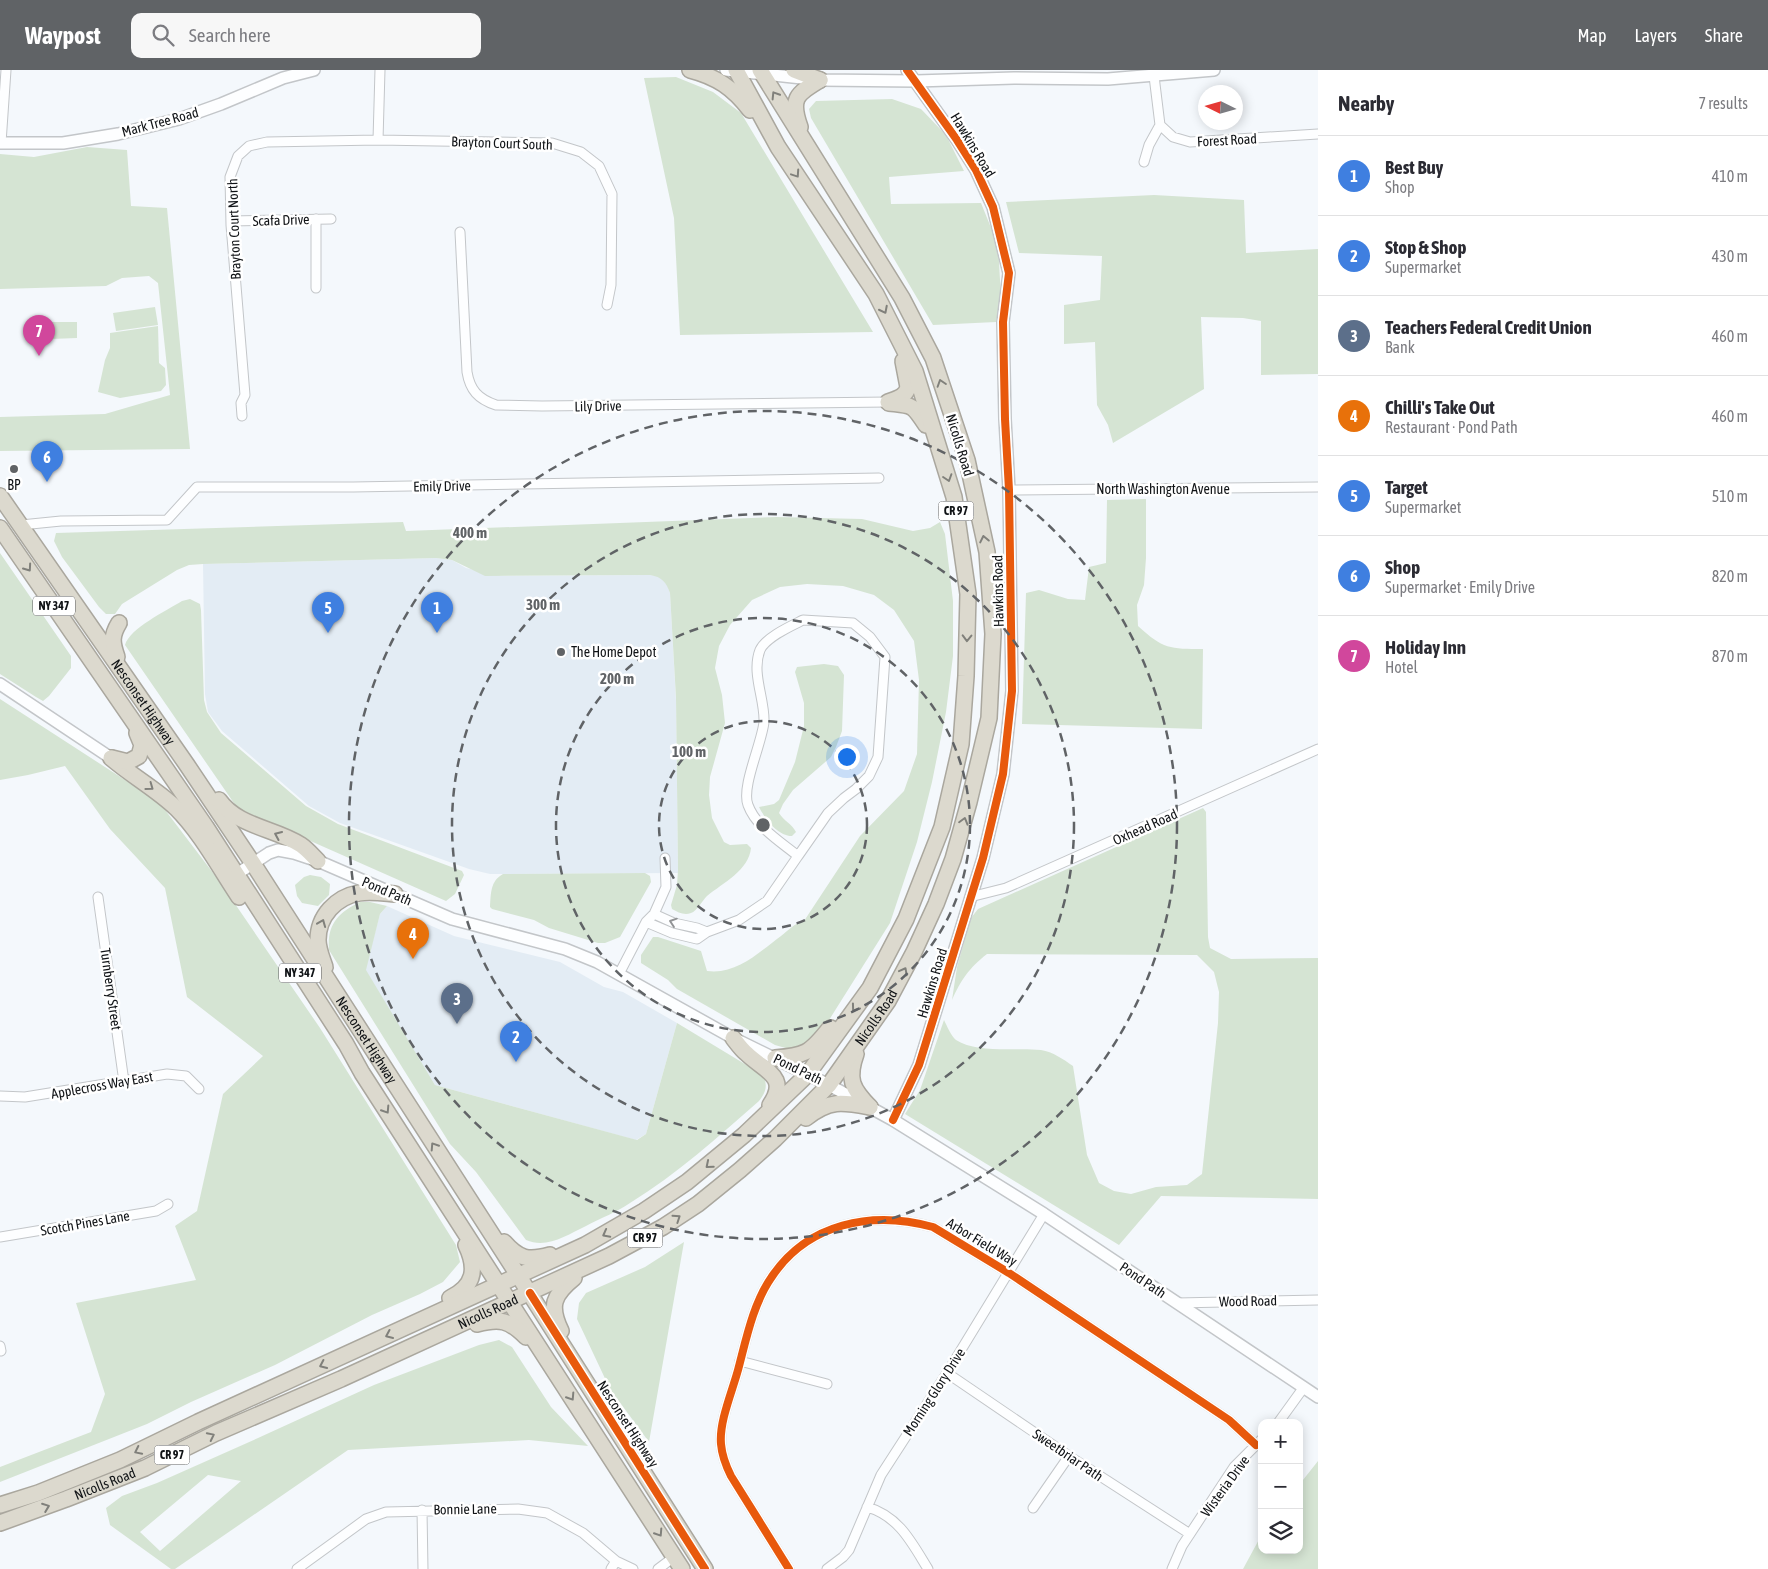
<!DOCTYPE html>
<meta charset="utf-8">
<style>
body{margin:0;font-family:"Asap Condensed",sans-serif;background:#f7f7f7;color:#2b2b33}
.controls{position:absolute;right:15px;bottom:15px;display:grid;overflow:hidden;border-radius:10px;box-shadow:0 2px 12px #0003}
.controls button{width:45px;height:45px;display:grid;place-items:center;padding:0;border:0;border-bottom:1px solid #e1e1e2;background:#fff;color:#2b2b33;font:25px sans-serif}
.compass{position:absolute;left:1198px;top:15px;width:45px;height:45px;border-radius:50%;background:#fff;box-shadow:0 2px 12px #0003;rotate:275deg}
.you{position:absolute;left:846px;top:686px;width:18px;height:18px;margin:-12px;border:4px solid #fff;border-radius:50%;background:#1a73e8;box-shadow:0 0 0 8px #1a73e833}
.badge{display:grid;place-items:center;width:32px;height:32px;border-radius:50%;background:#606366;color:#fff;font-size:16px;font-weight:700}
.pin{position:absolute;translate:-50% -41px;filter:drop-shadow(0 1px 2px #0008)}
.pin::after{content:'';position:absolute;top:26px;width:18px;height:15px;background:inherit;clip-path:polygon(0 0,100% 0,50% 100%)}
.list{margin:0;padding:0;list-style:none}
h2{display:flex;justify-content:space-between;align-items:center;height:65px;margin:0;padding:0 20px;font-size:21px}
h2 small{font-size:16px;font-weight:400;color:#7c7c81}
.list li{display:grid;grid-template-columns:32px 1fr auto;gap:15px;align-items:center;box-sizing:border-box;height:80px;padding:0 20px;border-top:1px solid #e1e1e2}
.list b{display:block;font-size:19px;white-space:nowrap}
.list p{margin:0;font-size:16px;white-space:nowrap;color:#7c7c81}
.list em{font-size:16px;font-style:normal;color:#7c7c81}
.icon{flex:none;width:28px;height:28px;fill:none;stroke:currentColor;stroke-width:2;stroke-linecap:round;stroke-linejoin:round}
.map{position:relative;flex:none;width:1318px;height:1499px;overflow:hidden}
header{display:flex;align-items:center;gap:30px;box-sizing:border-box;height:70px;padding:0 25px;background:#606366;color:#fff}
header strong{font-size:24px}
nav{display:flex;gap:28px;margin-inline-start:auto;font-size:18px}
.search{width:350px;height:45px;background:#f7f7f7;display:flex;align-items:center;gap:12px;box-sizing:border-box;padding:0 18px;border-radius:10px;color:#7c7c81;font-size:19px}
main{display:flex}
aside{flex:1;background:#fff}
.map>svg:first-child{display:block}
.built{fill:#e3ecf4}
.green{fill:#d5e4d3;fill-rule:evenodd}
.lines{fill:none;stroke-linecap:round;stroke-linejoin:round}
.street-casing{stroke:#c3c6c9;stroke-width:11}
.secondary-casing{stroke:#c3c6c9;stroke-width:14}
.highway-casing{stroke:#aaa79e;stroke-width:18}
.street{stroke:#fdfeff;stroke-width:9}
.secondary{stroke:#fdfeff;stroke-width:11}
.highway{stroke:#dcd9ce;stroke-width:15}
.cycleway-casing{stroke:#fff;stroke-width:11}
.cycleway{stroke:#e8590c;stroke-width:8}
.oneway{stroke:#80807b}
.oneway2{stroke:#929496}
.ring{fill:none;stroke:#606366;stroke-width:2.5;stroke-dasharray:9 6}
.poi-dot{fill:#606366;stroke:#fff;stroke-width:2}
.labels{text-anchor:middle;dominant-baseline:central;stroke-width:5;stroke-linejoin:round;paint-order:stroke}
.shield{fill:#fff;stroke:#585a5c;stroke-width:1}
.shield-label{font-size:12px;font-weight:bold;fill:#101316}
.street-label{font-size:14px;fill:#101316;stroke:#fff}
.poi-label{font-size:14px;fill:#101316;stroke:#fff}
.centre{fill:#606366;stroke:#fff;stroke-width:2.5}
.ring-label{font-size:15px;text-anchor:middle;font-weight:bold;fill:#606366;stroke:#fff;stroke-width:5;stroke-linejoin:round;paint-order:stroke}
</style>
<header>
<strong>Waypost</strong>
<div class="search"><svg class="icon" aria-label="search" viewBox="0 0 24 24"><circle cx="10" cy="10" r="6"/><path d="M15 15l6 6"/></svg>Search here</div>
<nav><a>Map</a><a>Layers</a><a>Share</a></nav>
</header>
<main>
<div class="map">
<svg width="1318" height="1499" viewBox="0 0 1318 1499">
<rect width="100%" height="100%" fill="#f4f8fc"/>
<path class="built" d="M436,488L452,490L466,498L502,506L650,505L659,506L667,514L670,523L676,631L678,803L490,804L469,799L340,753L309,736L222,661L208,642L205,624L203,494Z
M387,836L454,866L560,892L604,917L623,922L677,953L646,1064L636,1070L435,1015L365,900L380,844Z"/>
<path class="green" d="M676,7L713,22L741,43L873,262L680,265L674,148L644,8Z
M892,29L921,39L946,65L964,101L889,107L891,134L981,133L998,175L1001,227L996,252L933,255L811,48L809,39L816,31Z
M87,77L127,80L131,136L167,138L190,379L0,381V347L105,344L170,325L158,213L149,206L122,208L106,216L0,219V84L34,87Z
M1154,125L1244,130L1246,183L1318,179V304L1261,305V251L1243,248L1201,247L1204,319L1113,373L1108,355L1097,335L1095,272L1064,274V235L1100,230L1102,186L1019,183L1006,132Z
M155,237L158,255L116,261L113,243Z
M51,252H77V268L51,269Z
M158,256L159,293L165,298L166,315L161,321L120,328L98,322L105,290L110,278V263Z
M1146,429V488L1144,515L1137,535L1138,556C1163,579 1170,579 1203,579L1202,659L1022,654L1026,523L1039,520L1068,529L1085,530L1089,497L1106,493L1107,430Z
M777,447L862,449L913,461L930,458L940,452L945,464L953,531V586L946,642L932,712L917,772L890,853L819,966C803,979 796,982 775,975L677,919L668,910L641,893V885L653,867H658L701,881L707,901C737,905 759,882 781,866C789,860 793,854 804,851L860,766L904,721L917,684L919,610L914,571L894,540L874,525L843,516L807,514L780,517L752,530L730,555L719,576L715,598L722,625L725,653L710,707L709,725L712,748L724,772L730,775L747,774L751,778C749,800 723,813 707,826C702,831 697,841 691,843C684,846 678,842 672,839L671,835L677,815L678,800L676,628L670,523C666,512 662,507 650,505L485,506L452,490L436,488L203,494L189,495L177,500L122,534L115,544H106L99,537L62,487L54,471L56,463L403,452L406,461Z
M0,483L71,586V598L49,626L43,631L36,627L0,604Z
M190,529L200,534L201,540L204,630L207,642L221,663L306,736L338,754L462,801L464,805L455,824L446,831L238,739L125,575C130,558 166,541 182,531Z
M824,594L838,596L844,605L842,661L836,677L831,687L793,720L783,734L779,743C784,751 792,754 796,762L792,766C778,766 765,749 759,737L774,734L779,730L795,692L804,656V633L795,602L797,597Z
M0,629L159,732L220,812L320,958L456,1175L460,1192L443,1212L420,1224L372,1245L275,1295L191,1332L147,1354L0,1412V1397L91,1362L105,1324L76,1233L196,1210L175,1156L197,1141L223,1024L263,986L187,927L165,818L110,759L65,696L28,705L0,710Z
M1203,738L1206,742L1208,867L1210,878L1231,889L1318,888V1129L1161,1126L1119,1175L905,1044L920,1020L944,950C947,956 951,966 956,970C978,984 1017,977 1041,980C1053,982 1063,989 1073,996L1087,1085L1099,1113L1114,1121L1131,1124L1156,1117L1187,1115L1202,1104L1218,953L1219,922L1214,902L1197,885L987,884C969,898 961,910 952,930L957,897L971,848L978,839Z
M645,803L650,806L651,812L620,867L605,873H598L549,858L534,850L492,839L490,837C491,824 490,811 503,804Z
M310,805L321,807L330,814L329,825L318,836L302,833L297,826L295,815L304,807Z
M360,832H370L387,836L380,844L366,900L435,1015L637,1070L646,1064L677,953L763,1005C768,1016 766,1022 759,1031C718,1067 677,1104 630,1133C617,1142 601,1148 586,1156C567,1165 547,1179 526,1170L476,1102L450,1074L329,880C327,854 338,843 360,832Z
M684,1172L649,1372L610,1319L577,1249L579,1233L586,1223L645,1197Z
M499,1270L512,1277L551,1337L588,1376L529,1370L348,1380L175,1499H171L110,1455L106,1438L122,1426L157,1413L258,1368L374,1315L479,1275ZM208,1405L241,1411L160,1481L140,1462Z
M1318,1391V1499H1243L1262,1464V1480H1299V1415Z"/>
<g class="lines">
<g class="street-casing">
<path id="street" d="M1154,6L1160,55L1173,67L1190,72L1318,64
M378,70L380,0
M1,73L6,0
M1144,92L1149,75L1160,55
M316,149V218
M231,151L331,149
M460,162L467,302C470,320 478,329 496,335L542,336L888,332
M242,346L241,333L245,325L231,155L230,107L238,86L249,76L267,72L378,70L552,73L581,82L599,96L612,124L611,215L607,235
M1009,420L1318,417
M21,455L61,451L167,450L197,417H353L879,408
M803,550L853,553L870,567L885,587L878,687L869,706L856,719L844,728L828,743L798,786C781,772 756,757 748,735C741,717 762,673 764,652C765,629 751,603 760,580C766,567 791,556 803,550Z
M98,827L124,1012
M970,827L1006,818L1318,679
M646,852L672,863L697,869L707,862L697,858L674,853L654,844
M707,862L739,850L767,831L798,786
M619,904L646,852L654,844L666,817L665,788
M0,1026L25,1027L167,1004L186,1006L199,1019
M0,1167L156,1141L168,1134
M1177,1233L1318,1230
M0,1276L1,1281
M740,1291L827,1314
M947,1303L1069,1386L1190,1464
M1278,1353L1304,1317
M867,1437C899,1446 912,1473 928,1499
M1033,1438L1069,1386
M422,1440L423,1499
M297,1499L366,1449L386,1442L518,1439L547,1443L583,1463L616,1491L633,1499
M611,1499L616,1491
M658,1499L674,1487
M789,1499L731,1406C726,1396 722,1386 721,1374C719,1352 732,1322 738,1300C746,1270 753,1234 771,1208C807,1153 872,1140 933,1157L1009,1203L1229,1350L1256,1375
M827,1499L843,1487L849,1480L881,1405L947,1303L1044,1144
M1172,1499L1182,1476L1234,1397L1262,1369"/>
</g>
<g class="secondary-casing">
<path id="secondary" d="M726,0L820,10L916,11L1014,8L1108,9L1214,0
M0,73H63L118,64L179,49L221,34L283,8L314,0
M0,614L111,688
M237,804L269,783L278,780L294,783L318,791L452,849L565,879L597,892L733,968L829,1015L893,1050L1044,1144L1318,1327
M893,1050L919,995L983,788L1003,704L1012,621L1009,420L1005,349L1003,252L1009,203L993,137L976,100L957,70L907,0"/>
</g>
<g class="highway-casing">
<g id="highway">
<path d="M690,0C717,7 733,18 750,40"/>
<path d="M794,0L820,10"/>
<path d="M800,57C790,29 796,24 820,10"/>
<path d="M888,332C896,329 906,327 908,317L903,291"/>
<path d="M889,333C914,336 912,334 926,355"/>
<path id="s1" d="M0,426L187,695L252,792L518,1205L705,1499"/>
<path d="M0,458L206,757L346,974L362,1003L682,1499"/>
<path d="M117,587C112,573 111,566 119,553"/>
<path d="M111,688C132,706 156,719 176,738C201,763 219,797 239,827"/>
<path d="M112,688L128,692L139,686L142,675L137,663"/>
<path d="M219,730C238,757 275,758 301,775C307,779 313,786 318,791"/>
<path d="M325,897C322,888 318,879 318,870C318,846 336,827 359,823C371,821 383,823 395,824"/>
<path d="M733,968C737,973 741,979 746,983C764,1001 790,1006 770,1035"/>
<path d="M856,984C847,1009 852,1019 870,1037"/>
<path d="M775,988C805,986 810,983 829,959L831,958"/>
<path d="M806,1048C830,1029 843,1032 870,1037"/>
<path d="M504,1172C519,1189 528,1191 550,1185"/>
<path d="M450,1228C475,1216 477,1198 466,1175"/>
<path d="M477,1254C500,1248 509,1250 526,1267"/>
<path d="M561,1261C549,1236 553,1225 574,1208"/>
<path d="M0,1435L38,1423L120,1390L198,1352L585,1175L644,1141L687,1112L744,1065L807,1005L870,918L906,849L942,757L961,674L966,606L968,524L954,427L915,301L876,224L778,77L736,0"/>
<path id="s2" d="M0,1453L66,1429L145,1398L216,1363L341,1309L609,1186L663,1157L698,1134L740,1100L775,1069L829,1015L888,931L914,882L936,834L953,789L969,732L989,648L993,564L987,482L967,390L933,288L902,228L760,0"/>
</g>
</g>
<use href="#street" class="street"/>
<use href="#secondary" class="secondary"/>
<use href="#highway" class="highway"/>
<g class="cycleway-casing">
<path id="cycleway" d="M893,1050L919,995L983,788L1003,704L1012,621L1009,420L1005,349L1003,252L1009,203L993,137L976,100L957,70L907,0
M530,1223L705,1499
M789,1499L731,1406C726,1396 722,1386 721,1374C719,1352 732,1322 738,1300C746,1270 753,1234 771,1208C807,1153 872,1140 933,1157L1009,1203L1229,1350L1256,1375"/>
</g>
<use href="#cycleway" class="cycleway"/>
</g>
<defs><path id="oneway-chevron" d="M-2-3.5L2.5 0L-2 3.5" fill="none" stroke-width="1.6" stroke-linecap="round" stroke-linejoin="round" transform="scale(1.25)"/></defs>
<g class="oneway">
<use href="#oneway-chevron" transform="translate(775 25) rotate(-122)"/>
<use href="#oneway-chevron" transform="translate(796 104) rotate(56)"/>
<use href="#oneway-chevron" transform="translate(884 240) rotate(63)"/>
<use href="#oneway-chevron" transform="translate(941 313) rotate(-108)"/>
<use href="#oneway-chevron" transform="translate(948 408) rotate(72)"/>
<use href="#oneway-chevron" transform="translate(984 469) rotate(-102)"/>
<use href="#oneway-chevron" transform="translate(28 498) rotate(55)"/>
<use href="#oneway-chevron" transform="translate(967 568) rotate(91)"/>
<use href="#oneway-chevron" transform="translate(150 717) rotate(36)"/>
<use href="#oneway-chevron" transform="translate(964 751) rotate(-74)"/>
<use href="#oneway-chevron" transform="translate(278 765) rotate(-156)"/>
<use href="#oneway-chevron" transform="translate(322 853) rotate(-68)"/>
<use href="#oneway-chevron" transform="translate(904 901) rotate(-62)"/>
<use href="#oneway-chevron" transform="translate(855 938) rotate(126)"/>
<use href="#oneway-chevron" transform="translate(386 1040) rotate(57)"/>
<use href="#oneway-chevron" transform="translate(434 1076) rotate(-123)"/>
<use href="#oneway-chevron" transform="translate(709 1095) rotate(140)"/>
<use href="#oneway-chevron" transform="translate(677 1148) rotate(-34)"/>
<use href="#oneway-chevron" transform="translate(606 1164) rotate(152)"/>
<use href="#oneway-chevron" transform="translate(389 1265) rotate(156)"/>
<use href="#oneway-chevron" transform="translate(323 1295) rotate(155)"/>
<use href="#oneway-chevron" transform="translate(571 1327) rotate(57)"/>
<use href="#oneway-chevron" transform="translate(211 1366) rotate(-26)"/>
<use href="#oneway-chevron" transform="translate(138 1381) rotate(154)"/>
<use href="#oneway-chevron" transform="translate(46 1437) rotate(-21)"/>
<use href="#oneway-chevron" transform="translate(659 1463) rotate(57)"/>
</g>
<use class="oneway2" href="#oneway-chevron" transform="translate(673 852) rotate(-161)"/>
<g class="ring">
<circle cx="763" cy="755" r="104"/>
<circle cx="763" cy="755" r="207"/>
<circle cx="763" cy="755" r="311"/>
<circle cx="763" cy="755" r="414"/>
</g>
<g class="poi-dot">
<circle cx="14" cy="399" r="5"/>
<circle cx="561" cy="582" r="5"/>
</g>
<g class="labels">
<g class="shield">
<rect x="938.5" y="431.5" width="35" height="19" rx="4"/>
<rect x="33" y="526.5" width="42" height="19" rx="4"/>
<rect x="279" y="893.5" width="42" height="19" rx="4"/>
<rect x="627.5" y="1158.5" width="35" height="19" rx="4"/>
<rect x="154.5" y="1375.5" width="35" height="19" rx="4"/>
</g>
<g class="shield-label">
<text x="956" y="441">CR 97</text>
<text x="54" y="536">NY 347</text>
<text x="300" y="903">NY 347</text>
<text x="645" y="1168">CR 97</text>
<text x="172" y="1385">CR 97</text>
</g>
<g class="street-label">
<text transform="translate(160 52) rotate(-15)">Mark Tree Road</text>
<text transform="translate(1227 70) rotate(-3)">Forest Road</text>
<text transform="translate(502 73) rotate(2)">Brayton Court South</text>
<text transform="translate(973 75) rotate(59)">Hawkins Road</text>
<text transform="translate(281 150) rotate(-2)">Scafa Drive</text>
<text transform="translate(234 159) rotate(-92)">Brayton Court North</text>
<text transform="translate(598 336) rotate(-1)">Lily Drive</text>
<text transform="translate(960 375) rotate(73)">Nicolls Road</text>
<text transform="translate(442 416) rotate(-1)">Emily Drive</text>
<text x="1163" y="419">North Washington Avenue</text>
<text transform="translate(998 521) rotate(-91)">Hawkins Road</text>
<text stroke="none"><textPath href="#s1" startOffset="251">Nesconset Highway</textPath></text>
<text transform="translate(1145 757) rotate(-24)">Oxhead Road</text>
<text transform="translate(387 821) rotate(23)">Pond Path</text>
<text transform="translate(932 913) rotate(-73)">Hawkins Road</text>
<text transform="translate(111 919) rotate(82)">Turnberry Street</text>
<text stroke="none"><textPath href="#s2" startOffset="1028">Nicolls Road</textPath></text>
<text stroke="none"><textPath href="#s1" startOffset="656">Nesconset Highway</textPath></text>
<text transform="translate(798 999) rotate(26)">Pond Path</text>
<text transform="translate(102 1015) rotate(-10)">Applecross Way East</text>
<text transform="translate(85 1153) rotate(-10)">Scotch Pines Lane</text>
<text transform="translate(982 1172) rotate(31)">Arbor Field Way</text>
<text transform="translate(1143 1210) rotate(34)">Pond Path</text>
<text transform="translate(1248 1231) rotate(-1)">Wood Road</text>
<text stroke="none"><textPath href="#s2" startOffset="532">Nicolls Road</textPath></text>
<text transform="translate(934 1322) rotate(-57)">Morning Glory Drive</text>
<text transform="translate(628 1354) rotate(57)">Nesconset Highway</text>
<text transform="translate(1068 1385) rotate(34)">Sweetbriar Path</text>
<text stroke="none"><textPath href="#s2" startOffset="112">Nicolls Road</textPath></text>
<text transform="translate(1225 1416) rotate(-54)">Wisteria Drive</text>
<text transform="translate(465 1439) rotate(-1)">Bonnie Lane</text>
</g>
<g class="poi-label">
<text x="14" y="415">BP</text>
<text x="571" y="582" text-anchor="start">The Home Depot</text>
</g>
</g>
<circle cx="763" cy="755" r="8" class="centre"/>
<g class="ring-label">
<text x="470" y="468">400 m</text>
<text x="543" y="540">300 m</text>
<text x="617" y="614">200 m</text>
<text x="689" y="687">100 m</text>
</g>
</svg>
<div class="controls">
<button>+</button>
<button>−</button>
<button><svg class="icon" aria-label="layers" viewBox="0 0 24 24"><path d="M12 4l9 5-9 5-9-5zM3 14l9 5 9-5"/></svg></button>
</div>
<svg class="compass" viewBox="-18 -18 36 36"><path d="M0-13l5 13h-10z" fill="#e53935"/><path d="M0 13l5-13h-10z" fill="#7c7c81"/></svg>
<div class="you"></div>
<div class="pin badge" style="left:437px;top:563px;background:#3f7fe0">1</div>
<div class="pin badge" style="left:516px;top:992px;background:#3f7fe0">2</div>
<div class="pin badge" style="left:457px;top:954px;background:#5c6f8a">3</div>
<div class="pin badge" style="left:413px;top:889px;background:#e8710a">4</div>
<div class="pin badge" style="left:328px;top:563px;background:#3f7fe0">5</div>
<div class="pin badge" style="left:47px;top:412px;background:#3f7fe0">6</div>
<div class="pin badge" style="left:39px;top:286px;background:#d1479c">7</div>
</div>
<aside>
<h2>Nearby<small>7 results</small></h2>
<ul class="list">
<li><span class="badge" style="background:#3f7fe0">1</span><div><b>Best Buy</b><p>Shop</p></div><em>410 m</em></li>
<li><span class="badge" style="background:#3f7fe0">2</span><div><b>Stop &amp; Shop</b><p>Supermarket</p></div><em>430 m</em></li>
<li><span class="badge" style="background:#5c6f8a">3</span><div><b>Teachers Federal Credit Union</b><p>Bank</p></div><em>460 m</em></li>
<li><span class="badge" style="background:#e8710a">4</span><div><b>Chilli's Take Out</b><p>Restaurant · Pond Path</p></div><em>460 m</em></li>
<li><span class="badge" style="background:#3f7fe0">5</span><div><b>Target</b><p>Supermarket</p></div><em>510 m</em></li>
<li><span class="badge" style="background:#3f7fe0">6</span><div><b>Shop</b><p>Supermarket · Emily Drive</p></div><em>820 m</em></li>
<li><span class="badge" style="background:#d1479c">7</span><div><b>Holiday Inn</b><p>Hotel</p></div><em>870 m</em></li>
</ul>
</aside>
</main>
